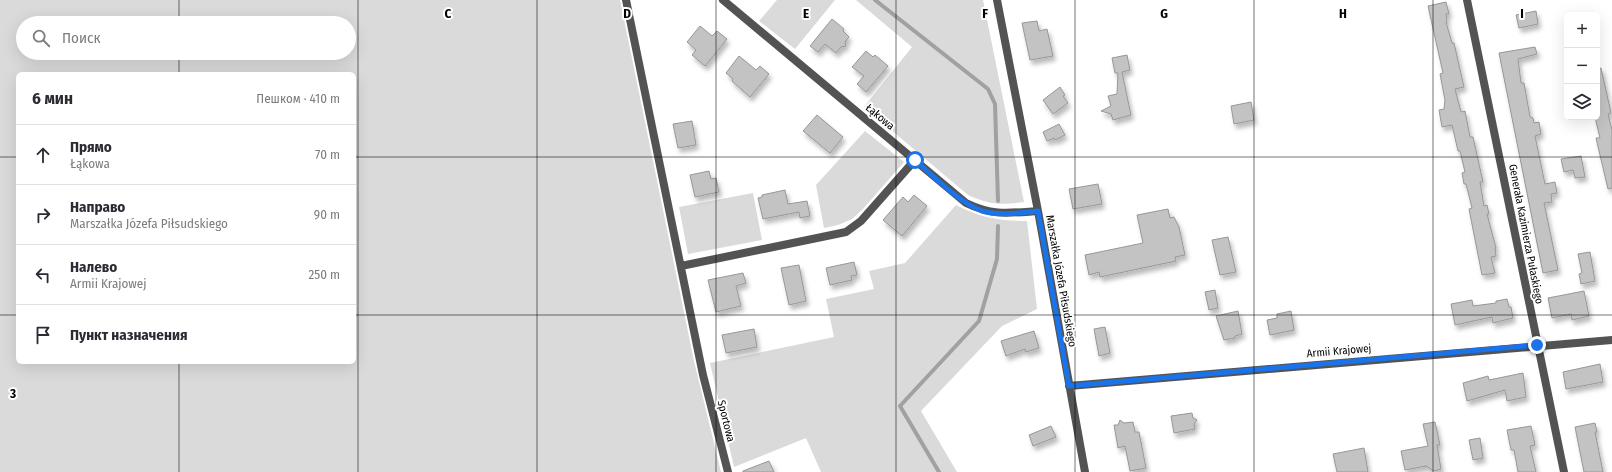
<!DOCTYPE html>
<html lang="ru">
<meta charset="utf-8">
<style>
body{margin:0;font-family:"Fira Sans Condensed",sans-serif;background:#f2f2f3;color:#2b2b33}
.controls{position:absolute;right:12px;top:12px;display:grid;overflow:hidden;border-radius:6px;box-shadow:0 4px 16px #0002}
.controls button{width:36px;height:36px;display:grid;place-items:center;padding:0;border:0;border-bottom:1px solid #e1e1e2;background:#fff;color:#2b2b33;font:20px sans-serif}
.stop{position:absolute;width:12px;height:12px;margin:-9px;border:3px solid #1a73e8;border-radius:50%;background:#fff}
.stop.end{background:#1a73e8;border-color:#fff;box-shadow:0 1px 4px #0008}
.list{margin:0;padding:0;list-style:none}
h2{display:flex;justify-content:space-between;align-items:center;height:52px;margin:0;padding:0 16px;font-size:17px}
h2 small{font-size:13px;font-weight:400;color:#7c7c81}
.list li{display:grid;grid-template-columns:26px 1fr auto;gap:12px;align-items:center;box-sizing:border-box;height:60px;padding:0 16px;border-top:1px solid #e1e1e2}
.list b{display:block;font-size:15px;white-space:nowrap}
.list p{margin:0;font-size:13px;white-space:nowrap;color:#7c7c81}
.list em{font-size:13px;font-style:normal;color:#7c7c81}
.icon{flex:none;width:22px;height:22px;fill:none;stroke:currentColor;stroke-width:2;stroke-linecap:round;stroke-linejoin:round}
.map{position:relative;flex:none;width:1612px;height:472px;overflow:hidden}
.search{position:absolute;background:#fff;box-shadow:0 4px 16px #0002;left:16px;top:16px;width:340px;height:44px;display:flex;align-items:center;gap:10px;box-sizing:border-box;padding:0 14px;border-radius:22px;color:#7c7c81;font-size:15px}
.panel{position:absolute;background:#fff;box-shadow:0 4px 16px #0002;left:16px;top:72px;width:340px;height:292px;border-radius:6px}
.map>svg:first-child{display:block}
.green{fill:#dadada;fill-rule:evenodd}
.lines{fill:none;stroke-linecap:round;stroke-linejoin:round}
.stream{stroke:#a1a1a1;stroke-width:4}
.building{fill:#c3c3c3;stroke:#979797;filter:url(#shadow)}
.minor{stroke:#535353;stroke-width:8}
.route{stroke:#1a73e8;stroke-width:5}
.grid{fill:none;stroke:#000;stroke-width:1;stroke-opacity:0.55}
.labels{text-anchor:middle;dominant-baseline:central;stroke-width:4;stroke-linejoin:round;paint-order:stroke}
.street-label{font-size:11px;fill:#000;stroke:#fff}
.grid-label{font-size:13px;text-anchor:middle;font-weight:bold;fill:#000;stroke:#fff;stroke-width:4;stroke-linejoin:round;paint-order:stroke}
</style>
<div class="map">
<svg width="1612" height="472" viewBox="0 0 1612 472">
<defs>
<filter id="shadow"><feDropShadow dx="2.5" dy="4.5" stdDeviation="2" flood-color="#0004"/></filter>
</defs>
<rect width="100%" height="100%" fill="#fff"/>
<path class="green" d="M0,0H620L694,361L721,472H0ZM23,23H349V53H23ZM18,74H354V362H18Z
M777,0H835L795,49L759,21Z
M856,0H983L1024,202C1002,205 989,205 968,195L864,107L912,47Z
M865,131L904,162L863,209L852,219L838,225L824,228L816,185Z
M753,193L762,240L688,254L679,207Z
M956,205C981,218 1000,221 1027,221L1037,309L1002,326L921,411L957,472H821L806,438L734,467L710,363L834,337L826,299L874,289L869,271L905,263Z"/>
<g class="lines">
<path class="stream" d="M875,0L988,89L995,104L998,201
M939,472L900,406L979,321L997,259L998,226"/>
</g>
<path class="building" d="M1446,2L1449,14H1446L1447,21L1446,22L1452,43H1454L1464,87L1455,89L1461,112L1465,111L1470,137H1473L1483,182H1480L1484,206L1487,205L1489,214H1487L1496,248H1495L1496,256L1491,257L1495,273L1482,275L1469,209L1472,208L1466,184H1464L1462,173L1465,172L1460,151H1458L1452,125L1442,127L1439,110L1444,109L1445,100L1440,74L1443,73L1428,6Z
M1536,11L1538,24L1519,28L1516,15Z
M832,19L844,29L843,31L849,37L845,42L846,46L841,47L836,53L825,44L818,52L810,46Z
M1037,21L1039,31L1047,29L1053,56L1030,60L1022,23Z
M700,26L712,36L717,31L727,39L705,66L692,55L696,50L687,42Z
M1535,47L1537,54L1518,59L1521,83H1524L1530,117L1533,118L1534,123L1539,122L1541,134L1535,136L1545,184L1555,182L1557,193L1551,194L1552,202L1544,203L1558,270L1543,273L1499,53Z
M866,51L873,57L875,55L888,66L866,92L857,84L864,76L852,67Z
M1127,55L1130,70L1122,72L1131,115L1113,120L1111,114L1101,111L1111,106L1108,96L1117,94L1118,73H1115L1112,58Z
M739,56L756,70L760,66L769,74L750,97L732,81L733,79L726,73Z
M1601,68L1611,113L1608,114L1612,130V188L1608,189L1596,138H1600L1595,117H1597V69Z
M1060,87L1065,95L1063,96L1068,103L1053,114L1043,100Z
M1251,102L1254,120L1234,124L1231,106Z
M817,115L843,137L830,153L803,131Z
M692,121L696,145L678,148L673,124Z
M1059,124L1065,135L1055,140L1054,138L1047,141L1043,132Z
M1581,156L1585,177L1575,178L1573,170L1564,172L1561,159Z
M709,171L711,179L716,178L719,192L695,197L690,175Z
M1098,184L1102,204L1073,209L1069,189Z
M785,190L788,204L807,201L810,216L800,218L799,212L763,219L758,198L762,197V195Z
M914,195L927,206L902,236L883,220L903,197L908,202Z
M1168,209L1170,218L1174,217L1179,227L1185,255L1175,257L1176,261L1100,277L1099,272L1089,275L1085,255L1143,243L1137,215Z
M1228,237L1236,272L1220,275L1212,240Z
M1590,252L1595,281L1581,284L1579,274L1582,273L1578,254Z
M854,262L857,275L851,276L852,280L830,285L826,268Z
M799,265L806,301L789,305L781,268Z
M743,273L746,283L736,286L741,306L716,312L708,280Z
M1215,290L1218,308L1209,310L1205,292Z
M1584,291L1589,316L1572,320L1571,314L1552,318L1548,298Z
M1507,299L1509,307H1511L1513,318L1493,323L1492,317L1455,325L1451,304L1472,300L1473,306L1496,303V301Z
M1238,311L1242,334L1235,336V338L1224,340L1216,316Z
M1291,311L1294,330L1270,335L1267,320L1277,318V314Z
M1105,327L1110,353L1099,356L1094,329Z
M754,329L757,347L726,353L722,335Z
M1034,331L1039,348L1026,352L1025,349L1006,356L1001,341Z
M1600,364L1603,382L1566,389L1563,372Z
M1523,373L1526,397L1507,401L1505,390L1467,401L1463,383L1488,376L1489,380Z
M1192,413L1193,418L1197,420L1194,424L1195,429L1174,433L1171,416Z
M1120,420L1124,423L1133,422L1135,432H1139L1146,468L1130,471L1125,446L1118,448L1114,425H1118Z
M1435,422L1440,445H1437L1441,469L1434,471L1426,466L1405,470L1401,451L1428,446L1423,424Z
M1595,423L1597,432H1595L1603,472H1584L1575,427Z
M1051,426L1056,437L1033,446L1029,435Z
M1531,426L1535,445L1530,446L1536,472H1518L1514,450H1511L1507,430Z
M1480,438L1483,458L1473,460L1469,440Z
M1364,448L1368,472H1337L1333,454Z
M769,461L774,472H743V471Z"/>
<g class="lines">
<path class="minor" d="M626,0L703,375L728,472
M723,0L966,203C993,216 1009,213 1038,211
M997,0L1038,211L1085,472
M1467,0L1564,472
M681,266L846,232L861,221L915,160
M1069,386L1612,340"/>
</g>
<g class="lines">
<path class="route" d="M915,160C933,176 960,203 982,211C999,216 1020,213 1038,211L1069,386L1537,345"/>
</g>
<path class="grid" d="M179,0V23M358,0V472M537,0V472M716,0V472M896,0V472M1075,0V472M1254,0V472M1433,0V472M179,53V74M0,157H18M354,157H1612M0,315H18M354,315H1612M179,362V472"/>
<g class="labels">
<g class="street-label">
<text transform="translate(880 117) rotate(40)">Łąkowa</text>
<text transform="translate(1526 234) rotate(79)">Generała Kazimierza Pułaskiego</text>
<text transform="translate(1061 281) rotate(80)">Marszałka Józefa Piłsudskiego</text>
<text transform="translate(1339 351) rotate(-5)">Armii Krajowej</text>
<text transform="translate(726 421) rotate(76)">Sportowa</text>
</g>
</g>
<g class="grid-label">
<text x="448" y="18">C</text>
<text x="627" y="18">D</text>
<text x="806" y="18">E</text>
<text x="985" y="18">F</text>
<text x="1164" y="18">G</text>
<text x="1343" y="18">H</text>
<text x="1522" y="18">I</text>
<text x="13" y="398">3</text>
</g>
</svg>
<div class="controls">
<button>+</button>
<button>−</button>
<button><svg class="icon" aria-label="layers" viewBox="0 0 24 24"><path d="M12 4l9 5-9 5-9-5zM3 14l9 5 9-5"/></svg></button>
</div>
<div class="stop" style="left:915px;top:160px"></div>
<div class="stop end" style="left:1537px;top:345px"></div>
<div class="search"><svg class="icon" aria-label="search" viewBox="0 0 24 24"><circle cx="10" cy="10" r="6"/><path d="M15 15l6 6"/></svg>Поиск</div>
<section class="panel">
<h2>6 мин<small>Пешком · 410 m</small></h2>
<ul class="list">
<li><svg class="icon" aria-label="ahead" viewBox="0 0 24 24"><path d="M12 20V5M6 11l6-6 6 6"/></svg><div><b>Прямо</b><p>Łąkowa</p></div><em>70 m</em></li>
<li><svg class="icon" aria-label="right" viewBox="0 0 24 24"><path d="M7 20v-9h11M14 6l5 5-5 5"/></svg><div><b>Направо</b><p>Marszałka Józefa Piłsudskiego</p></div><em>90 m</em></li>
<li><svg class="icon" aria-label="left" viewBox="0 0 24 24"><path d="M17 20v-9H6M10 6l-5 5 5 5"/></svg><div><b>Налево</b><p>Armii Krajowej</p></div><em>250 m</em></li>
<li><svg class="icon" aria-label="arrive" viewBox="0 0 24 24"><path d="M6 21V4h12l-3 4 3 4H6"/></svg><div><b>Пункт назначения</b></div></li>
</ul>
</section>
</div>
